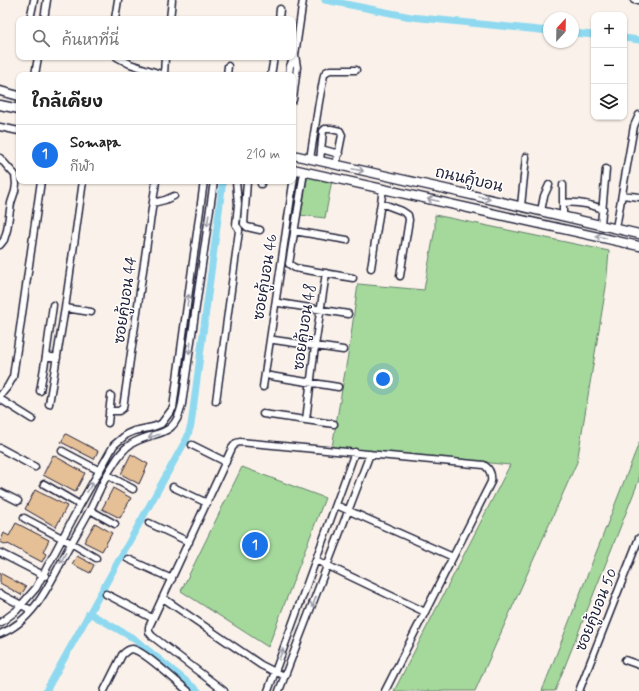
<!DOCTYPE html>
<html lang="th">
<meta charset="utf-8">
<style>
body{margin:0;font-family:Mynerve,"Playpen Sans Thai",sans-serif;background:#f6f6f6;color:#222}
.controls{position:absolute;right:12px;top:12px;display:grid;overflow:hidden;border-radius:8px;box-shadow:0 1px 3px #0004}
.controls button{width:36px;height:36px;display:grid;place-items:center;padding:0;border:0;border-bottom:1px solid #e0e0e0;background:#fff;color:#222;font:20px sans-serif}
.compass{position:absolute;left:543px;top:12px;width:36px;height:36px;border-radius:50%;background:#fff;box-shadow:0 1px 3px #0004;rotate:22deg}
.you{position:absolute;left:383px;top:379px;width:14px;height:14px;margin:-10px;border:3px solid #fff;border-radius:50%;background:#1a73e8;box-shadow:0 0 0 6px #1a73e833}
.badge{display:grid;place-items:center;width:26px;height:26px;border-radius:50%;background:#1a73e8;color:#fff;font-size:13px;font-weight:700}
.pin{position:absolute;translate:-50% -50%;border:2px solid #fff;box-shadow:0 1px 4px #0006}
.list{margin:0;padding:0;list-style:none}
h2{display:flex;justify-content:space-between;align-items:center;height:52px;margin:0;padding:0 16px;font-size:17px}
h2 small{font-size:13px;font-weight:400;color:#767676}
.list li{display:grid;grid-template-columns:26px 1fr auto;gap:12px;align-items:center;box-sizing:border-box;height:60px;padding:0 16px;border-top:1px solid #e0e0e0}
.list b{display:block;font-size:15px;white-space:nowrap}
.list p{margin:0;font-size:13px;white-space:nowrap;color:#767676}
.list em{font-size:13px;font-style:normal;color:#767676}
.icon{flex:none;width:22px;height:22px;fill:none;stroke:currentColor;stroke-width:2;stroke-linecap:round;stroke-linejoin:round}
.map{position:relative;flex:none;width:639px;height:691px;overflow:hidden}
.search{position:absolute;background:#fff;box-shadow:0 1px 3px #0004;left:16px;top:16px;width:280px;height:44px;display:flex;align-items:center;gap:10px;box-sizing:border-box;padding:0 14px;border-radius:8px;color:#767676;font-size:15px}
.panel{position:absolute;background:#fff;box-shadow:0 1px 3px #0004;left:16px;top:72px;width:280px;height:112px;border-radius:8px}
.map>svg:first-child{display:block}
.green{fill:#a5d99c;stroke:#647e6c}
.lines{fill:none;stroke-linecap:round;stroke-linejoin:round}
.canal{stroke:#8fd9f0;stroke-width:7}
.building{fill:#e5bf96;stroke:#22223b}
.minor-casing{stroke:#22223b;stroke-width:9}
.major-casing{stroke:#22223b;stroke-width:11}
.minor{stroke:#fff;stroke-width:6}
.major{stroke:#fff;stroke-width:8}
.oneway{stroke:#9c9ca7}
.labels{text-anchor:middle;dominant-baseline:central;stroke-width:3;stroke-linejoin:round;paint-order:stroke}
.street-label{font-size:15px;fill:#22223b;stroke:#fff}
</style>
<div class="map">
<svg width="639" height="691" viewBox="0 0 639 691">
<rect width="100%" height="100%" fill="#faf2ea"/>
<filter id="ink" filterUnits="userSpaceOnUse"><feTurbulence type="fractalNoise" baseFrequency=".025" numOctaves="2"/><feDisplacementMap in="SourceGraphic" scale="8" xChannelSelector="R" yChannelSelector="G"/><feConvolveMatrix kernelMatrix="1 2 1 2 8 2 1 2 1" color-interpolation-filters="sRGB"/></filter>
<g filter="url(#ink)">
<path class="green" d="M308,175L332,180L325,218L300,215Z
M435,215L609,251L606,287L577,462L475,691H394L510,465L332,447L350,343L358,284L424,290L435,228Z
M639,443V480L555,691H542Z
M242,467L325,498L268,647L181,591Z"/>
<g class="lines">
<path class="canal" d="M325,0L411,17L549,31
M573,33L594,35
M624,38L639,40
M89,613L133,638L198,691
M46,691L187,438L191,425L223,181"/>
</g>
<path class="building" d="M66,434L98,451L94,459L61,442Z
M131,454L148,464L139,484L121,474Z
M53,455L85,473L75,492L43,475Z
M113,488L131,498L120,518L102,509Z
M35,490L67,506L56,527L25,509Z
M16,523L49,540L43,552L46,554L42,562L8,544L7,545L0,542L4,533L9,536Z
M95,523L112,533L102,551L84,542Z
M77,556L94,565L90,573L72,564Z
M0,573L26,587L21,595L0,583Z"/>
<g class="lines">
<g class="minor-casing">
<path id="minor" d="M634,0H639
M30,19L34,0
M44,19L47,0
M115,19L118,0
M170,19L172,0
M279,19L280,9
M117,57L130,64L164,75L165,57
M35,75L38,57
M227,75L228,66
M271,75L274,57
M289,75L290,66L295,55L303,0
M293,100L297,67L295,55
M0,127L19,131
M321,149L339,154
M0,158L15,175L16,184L15,191L11,203L7,230L4,240L0,245
M310,159L319,102L324,75L326,72L330,70H356
M320,161L323,131L325,129H331L340,131L342,135L336,165
M304,172L289,264L295,268L353,278
M247,181L244,224L247,227L260,230
M261,181V184
M563,185V216
M622,195L639,197
M153,203L165,200L174,196
M381,203L402,211L408,215L409,220L400,276
M563,203C577,201 589,204 603,209
M521,206L526,157
M541,211L544,196L549,185
M601,224L606,169
M616,228L634,126L639,115
M294,231L347,240
M371,268L383,189
M279,303L348,314
M53,305L46,356L57,358
M65,308L91,312
M274,340L343,350
M270,376L338,387
M263,387L295,170
M40,391L46,356
M0,396L8,386L13,377L41,181
M0,399L32,419
M216,401L239,231V229L236,225L238,204L236,181
M49,404L65,308L83,181
M109,411H119L123,408L156,181
M263,414L334,424
M306,420L315,346L326,273
M108,423L111,396
M192,445L226,462
M0,448L35,467
M62,451L100,471
M107,475L133,489
M44,484L80,505
M173,487L207,503
M0,492L18,501
M336,505L453,557
M90,510L115,524
M24,518L71,543L96,558
M149,523L189,542
M0,553L45,576
M128,559L172,579
M316,560L425,612
M0,594L31,610
M106,594L152,618
M163,598L261,665L275,672L285,676
M0,623L16,611L36,588L80,505L114,445L127,434L134,431L153,427L161,424L173,408L204,181
M0,634C34,621 50,583 66,553C74,538 83,523 91,508C98,494 104,478 113,465C118,457 123,449 131,444C155,429 174,441 182,404L214,181
M625,660L639,665
M104,691L122,655C125,652 128,649 132,649C143,650 178,683 188,691
M224,691L152,636L149,632V627L232,448L236,443L240,442L484,465C490,469 492,475 491,482L385,691
M268,691L355,452
M279,691L370,454
M579,691L639,538"/>
</g>
<g class="major-casing">
<path id="major" d="M0,91L19,96
M0,105L19,109
M293,155L454,191L639,234
M293,169L639,246"/>
</g>
<use href="#minor" class="minor"/>
<use href="#major" class="major"/>
</g>
<defs><path id="oneway-shaft" d="M-6 0H5M1.5-3L5.5 0L1.5 3" fill="none" stroke-width="1.6" stroke-linecap="round" stroke-linejoin="round"/></defs>
<g class="oneway">
<use href="#oneway-shaft" transform="translate(358 170) rotate(12)"/>
<use href="#oneway-shaft" transform="translate(485 198) rotate(13)"/>
<use href="#oneway-shaft" transform="translate(433 200) rotate(-168)"/>
<use href="#oneway-shaft" transform="translate(208 220) rotate(98)"/>
<use href="#oneway-shaft" transform="translate(601 237) rotate(-167)"/>
<use href="#oneway-shaft" transform="translate(188 300) rotate(-82)"/>
<use href="#oneway-shaft" transform="translate(190 348) rotate(98)"/>
<use href="#oneway-shaft" transform="translate(154 436) rotate(163)"/>
<use href="#oneway-shaft" transform="translate(90 487) rotate(-60)"/>
<use href="#oneway-shaft" transform="translate(63 558) rotate(118)"/>
<use href="#oneway-shaft" transform="translate(314 602) rotate(111)"/>
<use href="#oneway-shaft" transform="translate(281 654) rotate(-70)"/>
</g>
</g>
<g class="labels">
<g class="street-label">
<text transform="translate(469 180) rotate(13)">ถนนคู้บอน</text>
<text transform="translate(266 277) rotate(-81)">ซอยคู้บอน 46</text>
<text transform="translate(126 300) rotate(-82)">ซอยคู้บอน 44</text>
<text transform="translate(305 327) rotate(-82)">ซอยคู้บอน 48</text>
<text transform="translate(597 610) rotate(-68)">ซอยคู้บอน 50</text>
</g>
</g>
</svg>
<div class="controls">
<button>+</button>
<button>−</button>
<button><svg class="icon" aria-label="layers" viewBox="0 0 24 24"><path d="M12 4l9 5-9 5-9-5zM3 14l9 5 9-5"/></svg></button>
</div>
<svg class="compass" viewBox="-18 -18 36 36"><path d="M0-13l5 13h-10z" fill="#e53935"/><path d="M0 13l5-13h-10z" fill="#767676"/></svg>
<div class="you"></div>
<div class="pin badge" style="left:255px;top:545px">1</div>
<div class="search"><svg class="icon" aria-label="search" viewBox="0 0 24 24"><circle cx="10" cy="10" r="6"/><path d="M15 15l6 6"/></svg>ค้นหาที่นี่</div>
<section class="panel">
<h2>ใกล้เคียง<small></small></h2>
<ul class="list">
<li><span class="badge">1</span><div><b>Somapa</b><p>กีฬา</p></div><em>210 m</em></li>
</ul>
</section>
</div>
